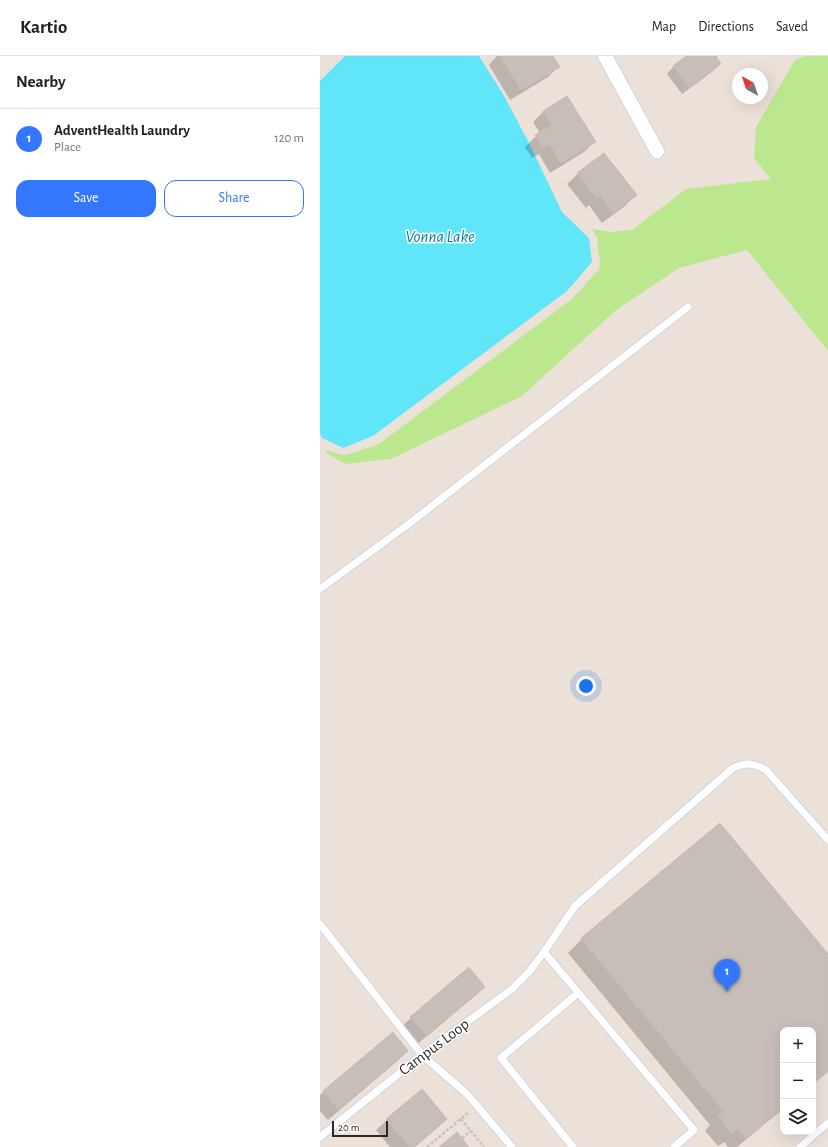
<!DOCTYPE html>
<meta charset="utf-8">
<style>
body{margin:0;font-family:"Alegreya Sans",sans-serif;background:#f6f6f6;color:#202124}
.controls{position:absolute;right:12px;bottom:12px;display:grid;overflow:hidden;border-radius:8px;box-shadow:0 4px 16px #0002}
.controls button{width:36px;height:36px;display:grid;place-items:center;padding:0;border:0;border-bottom:1px solid #e0e0e0;background:#fff;color:#202124;font:20px sans-serif}
.compass{position:absolute;left:412px;top:12px;width:36px;height:36px;border-radius:50%;background:#fff;box-shadow:0 4px 16px #0002;rotate:320deg}
.scale{position:absolute;left:12px;bottom:10px;width:56px;box-sizing:border-box;padding-left:4px;border:2px solid #282828;border-top:0;font-size:11px;line-height:14px;white-space:nowrap;color:#282828;-webkit-text-stroke:3px #fff;paint-order:stroke}
.you{position:absolute;left:266px;top:630px;width:14px;height:14px;margin:-10px;border:3px solid #fff;border-radius:50%;background:#1a73e8;box-shadow:0 0 0 6px #1a73e833}
.badge{display:grid;place-items:center;width:26px;height:26px;border-radius:50%;background:#3376ff;color:#fff;font-size:13px;font-weight:700}
.pin{position:absolute;translate:-50% -33px;filter:drop-shadow(0 1px 2px #0008)}
.pin::after{content:'';position:absolute;top:21px;width:14px;height:12px;background:inherit;clip-path:polygon(0 0,100% 0,50% 100%)}
.list{margin:0;padding:0;list-style:none}
h2{display:flex;justify-content:space-between;align-items:center;height:52px;margin:0;padding:0 16px;font-size:17px}
h2 small{font-size:13px;font-weight:400;color:#757577}
.list li{display:grid;grid-template-columns:26px 1fr auto;gap:12px;align-items:center;box-sizing:border-box;height:60px;padding:0 16px;border-top:1px solid #e0e0e0}
.list b{display:block;font-size:15px;white-space:nowrap}
.list p{margin:0;font-size:13px;white-space:nowrap;color:#757577}
.list em{font-size:13px;font-style:normal;color:#757577}
.actions{display:flex;gap:8px;padding:12px 16px}
.actions a{flex:1;padding:9px 0;border:1px solid #3376ff;border-radius:12px;text-align:center;font-size:14px;color:#3376ff}
.actions .main{background:#3376ff;color:#fff}
.icon{flex:none;width:22px;height:22px;fill:none;stroke:currentColor;stroke-width:2;stroke-linecap:round;stroke-linejoin:round}
.map{position:relative;flex:none;width:508px;height:1091px;overflow:hidden}
header{display:flex;align-items:center;gap:24px;box-sizing:border-box;height:56px;padding:0 20px;background:#fff;border-bottom:1px solid #e0e0e0}
header strong{font-size:19px}
nav{display:flex;gap:22px;margin-inline-start:auto;font-size:14px}
main{display:flex}
aside{flex:1;background:#fff}
.map>svg:first-child{display:block}
.green{fill:#bbe88f}
.water{fill:#61e6f9}
.shadow{fill:#0003}
.building{fill:#c7beb9;stroke:#c8bdb2}
.lines{fill:none;stroke-linecap:round;stroke-linejoin:round}
.lane-casing{stroke:#ced5e3;stroke-width:9}
.street-casing{stroke:#ced5e3;stroke-width:16}
.path{stroke:#c3c3c3;stroke-width:2.5;stroke-dasharray:3 2;stroke-linecap:butt}
.lane{stroke:#fff;stroke-width:7}
.street{stroke:#fff;stroke-width:14}
.labels{text-anchor:middle;dominant-baseline:central;stroke-width:3;stroke-linejoin:round;paint-order:stroke}
.street-label{font-size:16px;fill:#282828;stroke:#fff}
.water-label{font-size:17px;font-style:italic;fill:#037d9c;stroke:#fff}
</style>
<header>
<strong>Kartio</strong>
<nav><a>Map</a><a>Directions</a><a>Saved</a></nav>
</header>
<main>
<aside>
<h2>Nearby<small></small></h2>
<ul class="list">
<li><span class="badge">1</span><div><b>AdventHealth Laundry</b><p>Place</p></div><em>120 m</em></li>
</ul>
<div class="actions"><a class="main">Save</a><a>Share</a></div>
</aside>
<div class="map">
<svg width="508" height="1091" viewBox="0 0 508 1091">
<rect width="100%" height="100%" fill="#ece1d8"/>
<path class="green" d="M486,0H508V295L427,194L359,212L296,254L202,340L71,403L25,408L8,398L5,393L24,400L59,388L253,242L279,213L280,208L277,182L272,173L290,176L312,174L366,133L451,123L434,102L436,71L475,4Z"/>
<path class="water" d="M25,0H159L183,38L208,85L242,156L269,182L272,206L247,235L53,380L23,392L2,382L0,378V25Z"/>
<path class="shadow" d="M177,0H232L238,11L228,21L190,44L169,9Z
M367,0H394L400,7L393,15L362,38L347,18L354,10Z
M224,55L275,85L264,96L230,117L219,98L212,102L205,91L216,80L220,77L213,66Z
M258,118L315,139L305,150L282,167L269,149L266,152L247,128Z
M400,769L508,900V1016L493,1028V974H463V1053L417,1091H408L404,1086L398,1090L385,1075L390,1069L248,897L262,883Z
M164,930L153,941L95,990L80,972L91,962Z
M87,995L76,1006L8,1064L0,1055V1039L4,1036Z
M126,1063L115,1074L95,1091H70L56,1074L67,1064Z"/>
<path class="building" d="M180,0H233L240,11L201,34Z
M366,0H396L401,8L370,32L353,10Z
M247,40L276,86L241,107L230,88L223,92L215,79L232,69L223,55Z
M284,97L317,139L294,157L280,139L277,142L257,117Z
M400,767L508,898V1015L493,1027V974H463V1052L426,1083L418,1073L412,1078L398,1060L404,1056L261,882Z
M149,911L165,931L107,980L90,961Z
M73,976L88,995L19,1054L3,1035Z
M102,1033L127,1063L94,1091H90L66,1063Z
M137,1076L149,1091H119Z"/>
<g class="lines">
<g class="lane-casing">
<path id="lane" d="M0,533L90,467L368,251
M0,868L102,999L147,1038L192,1091
M224,896L374,1074L354,1091
M0,1081L102,999L192,933L209,916L224,896L255,850L413,712C427,706 433,707 446,714L508,784
M253,1091L181,1002L258,937
M480,1091L508,1067"/>
</g>
<g class="street-casing">
<path id="street" d="M285,0L337,95"/>
</g>
<path class="path" d="M141,1063L164,1091
M142,1082L151,1075
M107,1091L148,1057"/>
<use href="#lane" class="lane"/>
<use href="#street" class="street"/>
</g>
<g class="labels">
<g class="street-label">
<text transform="translate(114 991) rotate(-37)">Campus Loop</text>
</g>
<g class="water-label">
<text x="120" y="180">Vonna Lake</text>
</g>
</g>
</svg>
<div class="controls">
<button>+</button>
<button>−</button>
<button><svg class="icon" aria-label="layers" viewBox="0 0 24 24"><path d="M12 4l9 5-9 5-9-5zM3 14l9 5 9-5"/></svg></button>
</div>
<svg class="compass" viewBox="-18 -18 36 36"><path d="M0-13l5 13h-10z" fill="#e53935"/><path d="M0 13l5-13h-10z" fill="#757577"/></svg>
<div class="scale">20 m</div>
<div class="you"></div>
<div class="pin badge" style="left:407px;top:936px">1</div>
</div>
</main>
